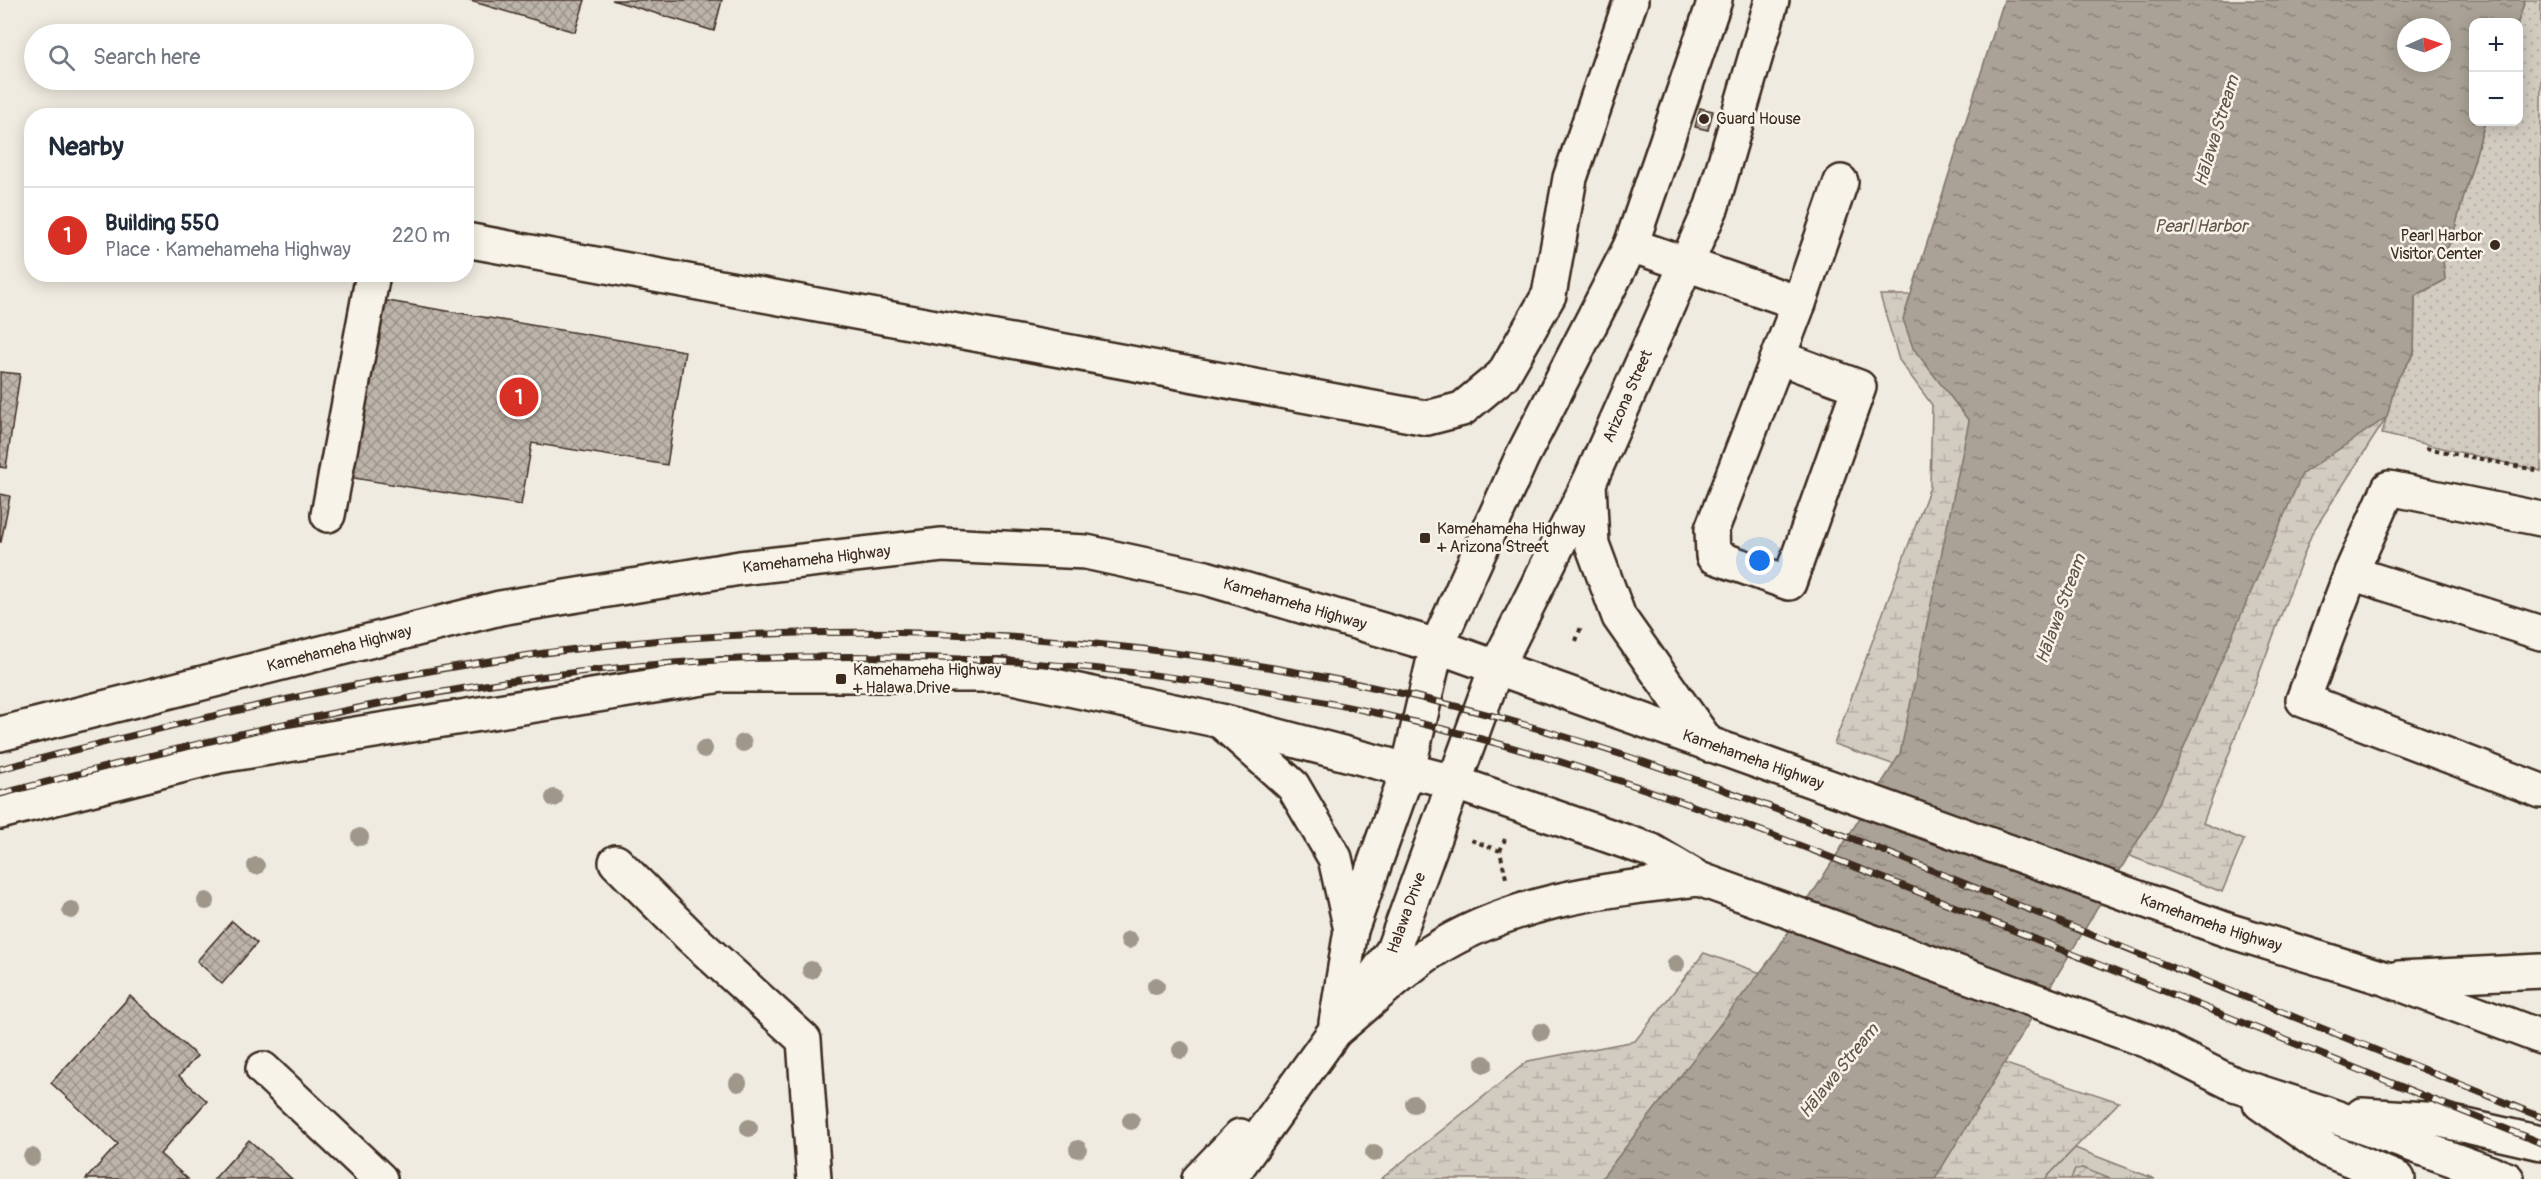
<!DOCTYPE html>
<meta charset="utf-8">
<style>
body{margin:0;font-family:Pangolin,sans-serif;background:#f2f2f3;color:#1f2937}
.controls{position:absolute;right:18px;top:18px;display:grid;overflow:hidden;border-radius:12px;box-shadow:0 3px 15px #0003}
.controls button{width:54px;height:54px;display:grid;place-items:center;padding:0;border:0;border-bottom:2px solid #e0e1e3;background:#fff;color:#1f2937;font:30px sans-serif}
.compass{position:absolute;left:2397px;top:18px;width:54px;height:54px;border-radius:50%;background:#fff;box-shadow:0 3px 15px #0003;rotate:87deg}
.you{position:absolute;left:1760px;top:561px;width:21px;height:21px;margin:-15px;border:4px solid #fff;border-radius:50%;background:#1a73e8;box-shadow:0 0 0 9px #1a73e833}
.badge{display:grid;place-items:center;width:39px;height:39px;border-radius:50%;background:#d93025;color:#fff;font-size:20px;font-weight:700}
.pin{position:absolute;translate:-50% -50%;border:3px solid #fff;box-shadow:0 2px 6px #0006}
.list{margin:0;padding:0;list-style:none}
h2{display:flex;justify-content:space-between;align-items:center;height:78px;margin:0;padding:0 24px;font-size:26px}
h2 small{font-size:20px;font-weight:400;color:#747a83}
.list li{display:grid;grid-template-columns:39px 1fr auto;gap:18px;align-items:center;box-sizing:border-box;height:96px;padding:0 24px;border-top:2px solid #e0e1e3}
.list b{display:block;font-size:22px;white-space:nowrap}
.list p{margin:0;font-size:20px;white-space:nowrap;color:#747a83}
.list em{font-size:20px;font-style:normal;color:#747a83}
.icon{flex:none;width:33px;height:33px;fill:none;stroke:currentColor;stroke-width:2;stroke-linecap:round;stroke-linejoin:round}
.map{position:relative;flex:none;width:2541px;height:1179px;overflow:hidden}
.search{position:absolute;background:#fff;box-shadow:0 3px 15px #0003;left:24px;top:24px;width:450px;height:66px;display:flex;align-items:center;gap:15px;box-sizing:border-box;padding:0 21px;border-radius:33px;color:#747a83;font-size:22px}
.panel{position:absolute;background:#fff;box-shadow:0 3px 15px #0003;left:24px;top:108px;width:450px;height:174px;border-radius:24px}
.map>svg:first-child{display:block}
.grass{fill:url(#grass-tufts);stroke:#867a6f;stroke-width:1.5}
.wetland{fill:url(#wetland-marsh);stroke:#867a6f;stroke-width:1.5}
.park{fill:url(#park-dots);stroke:#867a6f;stroke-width:1.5}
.garden{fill:url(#garden-furrows);stroke:#867a6f;stroke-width:1.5}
.water{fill:url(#water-ripples);stroke:#7e7266;stroke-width:1.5;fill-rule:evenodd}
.building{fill:url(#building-cross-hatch);stroke:#3b2a1e;stroke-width:1.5}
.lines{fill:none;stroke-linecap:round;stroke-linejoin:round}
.minor-casing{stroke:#3b2a1e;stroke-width:38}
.major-casing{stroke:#3b2a1e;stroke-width:38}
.path{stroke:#3b2a1e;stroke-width:4;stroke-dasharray:4.5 4.5;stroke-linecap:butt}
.minor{stroke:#f7f3e8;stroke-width:33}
.major{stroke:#f7f3e8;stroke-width:33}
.rail-casing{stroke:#3b2a1e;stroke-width:7}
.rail{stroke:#f7f3e8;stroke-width:4.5;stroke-dasharray:14;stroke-linecap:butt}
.tree{fill:#a0978b}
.poi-dot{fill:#3b2a1e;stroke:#f7f3e8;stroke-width:2}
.labels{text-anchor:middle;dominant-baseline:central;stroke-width:5;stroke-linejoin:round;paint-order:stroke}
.poi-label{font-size:16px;fill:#3b2a1e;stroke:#f7f3e8;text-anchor:start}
.street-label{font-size:16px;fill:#3b2a1e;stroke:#f7f3e8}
.water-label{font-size:18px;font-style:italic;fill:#625448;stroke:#f7f3e8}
</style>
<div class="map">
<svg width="2541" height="1179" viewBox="0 0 2541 1179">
<defs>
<pattern id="grass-tufts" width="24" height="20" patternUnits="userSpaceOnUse" patternTransform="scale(1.5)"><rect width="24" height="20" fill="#d1cbc0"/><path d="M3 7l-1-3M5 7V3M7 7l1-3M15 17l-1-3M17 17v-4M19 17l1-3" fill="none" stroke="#b4aea5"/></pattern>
<pattern id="wetland-marsh" width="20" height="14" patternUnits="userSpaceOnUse" patternTransform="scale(1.5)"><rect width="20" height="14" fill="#d1cbc0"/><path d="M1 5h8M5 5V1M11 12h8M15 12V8" fill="none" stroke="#b4aea5"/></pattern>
<pattern id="park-dots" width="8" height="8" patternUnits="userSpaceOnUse" patternTransform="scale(1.5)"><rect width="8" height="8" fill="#d1cbc0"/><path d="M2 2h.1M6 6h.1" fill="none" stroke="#b4aea5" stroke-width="1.8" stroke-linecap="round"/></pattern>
<pattern id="garden-furrows" width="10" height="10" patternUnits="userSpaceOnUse" patternTransform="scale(1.5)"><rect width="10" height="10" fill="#d1cbc0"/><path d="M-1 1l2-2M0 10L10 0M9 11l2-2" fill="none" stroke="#b4aea5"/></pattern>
<pattern id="water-ripples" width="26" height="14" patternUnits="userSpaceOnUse" patternTransform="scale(1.5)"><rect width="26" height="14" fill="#aaa296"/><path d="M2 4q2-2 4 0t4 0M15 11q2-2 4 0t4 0" fill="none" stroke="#8c847a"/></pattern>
<pattern id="building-cross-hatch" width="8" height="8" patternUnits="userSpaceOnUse" patternTransform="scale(1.5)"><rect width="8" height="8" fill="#bdb5aa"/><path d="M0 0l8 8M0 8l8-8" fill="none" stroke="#9b938a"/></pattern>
</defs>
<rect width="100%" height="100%" fill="#efebe0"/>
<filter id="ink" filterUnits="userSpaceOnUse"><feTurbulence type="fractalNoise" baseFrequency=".0167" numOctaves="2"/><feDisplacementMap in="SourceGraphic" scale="12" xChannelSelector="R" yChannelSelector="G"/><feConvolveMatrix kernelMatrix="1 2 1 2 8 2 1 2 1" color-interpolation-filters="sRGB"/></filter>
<g filter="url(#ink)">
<path class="grass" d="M2075,1148L2155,1179H2110L2082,1168L2075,1170L2071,1179H2045Z"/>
<path class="wetland" d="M1880,295H1912L1997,386L2003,802L1834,744L1930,487L1932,405L1899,360Z
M2343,363L2387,417L2312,533L2203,823L2244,840L2222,892L2069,832Z
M1704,953L1852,1005L1704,1179H1381L1528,1061L1635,1041Z
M1970,1052L2119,1102L2045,1179H1863Z"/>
<path class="park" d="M2525,0H2541V471L2382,434L2396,380L2414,354L2415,296L2445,280L2443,260L2454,231L2485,122H2518V22Z"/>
<path class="garden" d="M2082,1168L2110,1179H2071L2075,1170Z"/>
<path class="water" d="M2004,0H2525L2518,22H2474V122H2485L2454,231L2443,260L2445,280L2415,296L2414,354L2396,381L2387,417L2302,474L2158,807L1935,1179H1601L1775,953L1900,754L1969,421L1913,348L1903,319ZM2406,27H2442V63H2406Z"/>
<path class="building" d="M467,0H585L575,32Z
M612,0H722L714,31Z
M1700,108L1713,111L1708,130L1695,127Z
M376,299L685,351L667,465L532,443L521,505L347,477Z
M0,372L20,374L6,468L0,467Z
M0,494L10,496L1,542H0Z
M232,921L257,943L222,984L197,961Z
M130,996L197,1056L179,1076L207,1101L160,1154L188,1179H86L118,1144L51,1083Z
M249,1140L292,1179H214Z"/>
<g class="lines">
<g class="minor-casing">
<g id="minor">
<path d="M466,240L1427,418L1462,409L1503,375L1549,295L1570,178L1631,0"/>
<path d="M1631,245L1799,303L1841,182"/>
<path d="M1778,357L1859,387L1789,583L1713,556L1712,529L1799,303"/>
<path d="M328,515L373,274"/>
<path d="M2541,519L2389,488L2351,573L2541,633"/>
<path d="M2351,573L2303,700L2541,791"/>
<path d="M616,862L691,937L804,1040L814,1179"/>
<path d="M1336,1023L1351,930L1408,770L1437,646L1522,457L1631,245L1715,0"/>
<path d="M263,1069L380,1179"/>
<path d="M1199,1179L1240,1136"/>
<path id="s1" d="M1229,1179L1393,950L1496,668L1589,483L1712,206L1772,0"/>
</g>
</g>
<g class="major-casing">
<g id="major">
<path d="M1589,483L1592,544L1619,617L1709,745"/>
<path d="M1224,724L1293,786L1335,858L1351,930"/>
<path id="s2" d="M0,734L500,608L740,568L942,545L1086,552L1206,578L1437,646L2230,931L2387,979L2541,1037"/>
<path d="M0,812L219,756L722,675H1003L1221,721L1453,782L1650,850L1699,879L2150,1042L2234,1084L2324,1113L2507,1179"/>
<path d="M2399,978L2541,971"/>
<path d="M1335,1031C1367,1005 1397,975 1431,952C1511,900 1606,890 1699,879"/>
<path d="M2260,1103L2327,1150L2398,1179"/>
<path d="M2362,1115L2440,1120L2541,1143"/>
</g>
</g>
<path class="path" d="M2426,448L2541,471
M1576,641L1582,624
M1471,840L1500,851L1506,878
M1500,851L1505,839"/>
<use href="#minor" class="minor"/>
<use href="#major" class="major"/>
<g class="rail-casing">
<path id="rail" d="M0,769C244,706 489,646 742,635C980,624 1220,648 1451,705C1636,751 1813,822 1988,893C2173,967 2357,1042 2541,1117
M0,794C197,743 394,692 596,670C878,640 1177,660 1451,731C1635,778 1812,849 1988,920C2173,994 2357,1069 2541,1143"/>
</g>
<use href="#rail" class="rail"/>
</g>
<g class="tree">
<circle cx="743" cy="743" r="9"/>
<circle cx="704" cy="749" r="9"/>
<circle cx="554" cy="798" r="9"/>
<circle cx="360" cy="837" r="9"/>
<circle cx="256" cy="866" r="9"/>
<circle cx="206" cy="901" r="9"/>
<circle cx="71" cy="910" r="9"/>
<circle cx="1129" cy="940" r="9"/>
<circle cx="1676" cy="964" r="9"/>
<circle cx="811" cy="970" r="9"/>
<circle cx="1156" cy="986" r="9"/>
<circle cx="1541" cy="1032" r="9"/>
<circle cx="1181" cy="1050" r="9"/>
<circle cx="1484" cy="1064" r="9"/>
<circle cx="738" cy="1083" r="9"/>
<circle cx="1414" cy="1104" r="9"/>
<circle cx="1131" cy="1121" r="9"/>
<circle cx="749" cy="1128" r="9"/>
<circle cx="1078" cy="1149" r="9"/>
<circle cx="1374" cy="1153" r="9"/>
<circle cx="32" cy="1157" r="9"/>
</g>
</g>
<g class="poi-dot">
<circle cx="1704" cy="119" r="6"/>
<circle cx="2495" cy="245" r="6"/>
<rect x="1419" y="532" width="12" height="12" rx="3"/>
<rect x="835" y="673" width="12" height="12" rx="3"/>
</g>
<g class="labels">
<g class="poi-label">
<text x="1716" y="119">Guard House</text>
<text x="2483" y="236" text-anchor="end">Pearl Harbor<tspan x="2483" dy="18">Visitor Center</tspan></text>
<text x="1437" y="529">Kamehameha Highway<tspan x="1437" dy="18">+ Arizona Street</tspan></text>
<text x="853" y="670">Kamehameha Highway<tspan x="853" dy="18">+ Halawa Drive</tspan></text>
</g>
<g class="street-label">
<text stroke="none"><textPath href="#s1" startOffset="884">Arizona Street</textPath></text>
<text stroke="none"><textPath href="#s2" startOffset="836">Kamehameha Highway</textPath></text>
<text stroke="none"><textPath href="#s2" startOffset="1322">Kamehameha Highway</textPath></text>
<text stroke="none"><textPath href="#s2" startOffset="350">Kamehameha Highway</textPath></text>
<text stroke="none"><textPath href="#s2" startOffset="1806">Kamehameha Highway</textPath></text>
<text stroke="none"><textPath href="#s1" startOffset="321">Halawa Drive</textPath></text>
<text stroke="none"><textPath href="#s2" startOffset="2292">Kamehameha Highway</textPath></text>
</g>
<g class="water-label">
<text transform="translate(2217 131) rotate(-73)">Hālawa Stream</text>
<text x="2201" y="226">Pearl Harbor</text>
<text transform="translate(2061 609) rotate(-70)">Hālawa Stream</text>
<text transform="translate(1839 1071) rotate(-51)">Hālawa Stream</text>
</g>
</g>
</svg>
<div class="controls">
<button>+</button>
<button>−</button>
</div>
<svg class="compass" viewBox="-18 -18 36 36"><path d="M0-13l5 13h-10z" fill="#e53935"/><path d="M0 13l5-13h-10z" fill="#747a83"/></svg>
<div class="you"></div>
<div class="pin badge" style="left:519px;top:397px">1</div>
<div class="search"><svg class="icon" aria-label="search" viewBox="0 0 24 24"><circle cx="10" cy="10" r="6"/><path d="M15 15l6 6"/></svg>Search here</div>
<section class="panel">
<h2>Nearby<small></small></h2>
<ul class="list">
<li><span class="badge">1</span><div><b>Building 550</b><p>Place · Kamehameha Highway</p></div><em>220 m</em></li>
</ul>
</section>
</div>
